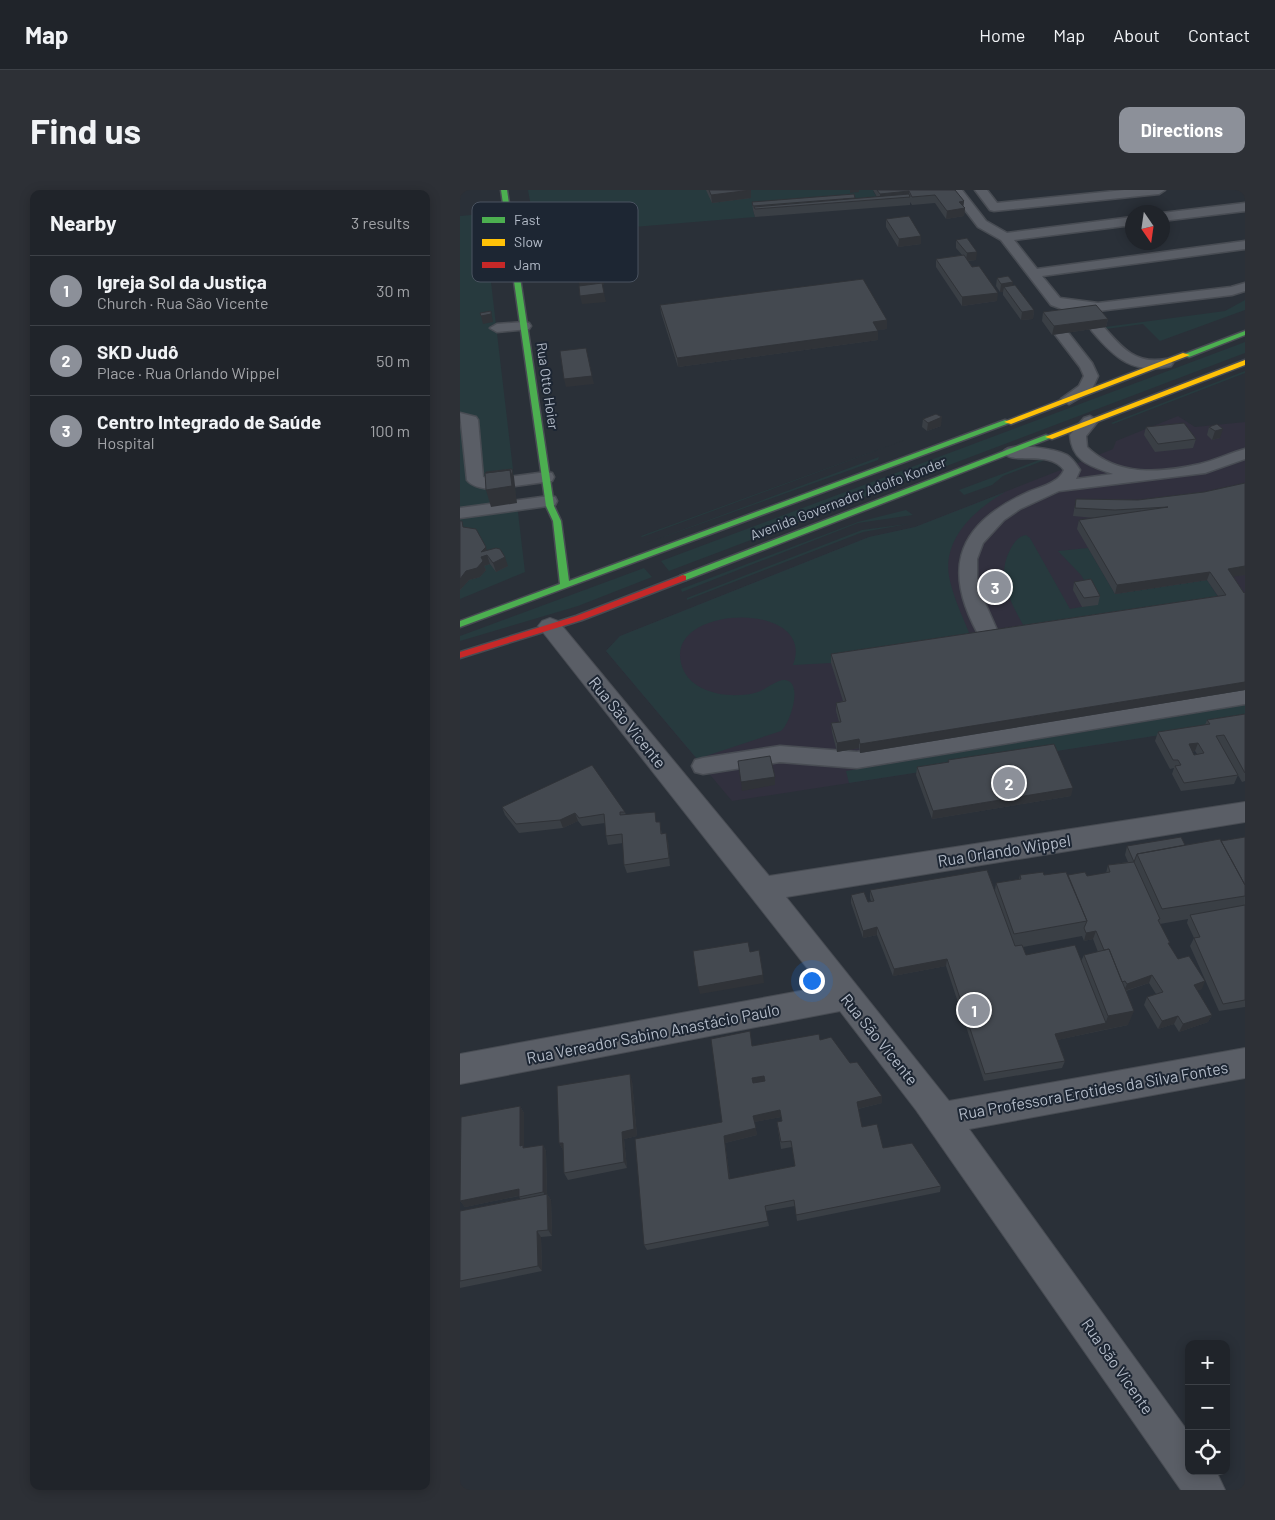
<!DOCTYPE html>
<meta charset="utf-8">
<style>
body{margin:0;font-family:Barlow,sans-serif;background:#2d3036;color:#f1f3f6}
.controls{position:absolute;right:15px;bottom:15px;display:grid;overflow:hidden;border-radius:10px;box-shadow:0 2px 12px #0003}
.controls button{width:45px;height:45px;display:grid;place-items:center;padding:0;border:0;border-bottom:1px solid #3d4147;background:#20242a;color:#f1f3f6;font:25px sans-serif}
.compass{position:absolute;left:665px;top:15px;width:45px;height:45px;border-radius:50%;background:#20242a;box-shadow:0 2px 12px #0003;rotate:167deg}
.you{position:absolute;left:351px;top:790px;width:18px;height:18px;margin:-12px;border:4px solid #fff;border-radius:50%;background:#1a73e8;box-shadow:0 0 0 8px #1a73e833}
.badge{display:grid;place-items:center;width:32px;height:32px;border-radius:50%;background:#8c9099;color:#fff;font-size:16px;font-weight:700}
.pin{position:absolute;translate:-50% -50%;border:2px solid #fff;box-shadow:0 1px 5px #0006}
.list{margin:0;padding:0;list-style:none}
h2{display:flex;justify-content:space-between;align-items:center;height:65px;margin:0;padding:0 20px;font-size:21px}
h2 small{font-size:16px;font-weight:400;color:#a2a4a8}
.list li{display:grid;grid-template-columns:32px 1fr auto;gap:15px;align-items:center;box-sizing:border-box;height:70px;padding:0 20px;border-top:1px solid #3d4147}
.list b{display:block;font-size:19px;white-space:nowrap}
.list p{margin:0;font-size:16px;white-space:nowrap;color:#a2a4a8}
.list em{font-size:16px;font-style:normal;color:#a2a4a8}
.icon{flex:none;width:28px;height:28px;fill:none;stroke:currentColor;stroke-width:2;stroke-linecap:round;stroke-linejoin:round}
.map{position:relative;flex:none;width:785px;height:1300px;overflow:hidden;border-radius:10px}
header{display:flex;align-items:center;gap:30px;box-sizing:border-box;height:70px;padding:0 25px;background:#20242a;border-bottom:1px solid #3d4147}
header strong{font-size:24px}
nav{display:flex;gap:28px;margin-inline-start:auto;font-size:18px}
.intro{display:flex;align-items:center;justify-content:space-between;box-sizing:border-box;height:120px;padding:0 30px}
h1{margin:0;font-size:35px}
.button{padding:12px 22px;border-radius:10px;background:#8c9099;color:#fff;font-size:18px;font-weight:700}
main{display:flex;gap:30px;padding:0 30px}
aside{flex:1;background:#20242a;border-radius:10px;box-shadow:0 2px 12px #0003}
.map>svg:first-child{display:block}
.medical{fill:#31303e}
.green{fill:#273a3e}
.lines{fill:none;stroke-linecap:round;stroke-linejoin:round}
.lane-casing{stroke:#484c53;stroke-width:3}
.street-casing{stroke:#484c53;stroke-width:2}
.fast-casing{stroke:#484c53;stroke-width:3}
.slow-casing{stroke:#484c53;stroke-width:3}
.jam-casing{stroke:#484c53;stroke-width:3}
.lane{fill:#5a5e66;fill-rule:evenodd}
.street{fill:#5a5e66;fill-rule:evenodd}
.fast{fill:#4caf50;fill-rule:evenodd}
.slow{fill:#ffc107;fill-rule:evenodd}
.jam{fill:#c62828;fill-rule:evenodd}
.wall{fill:#3a3f45;fill-rule:evenodd}
.shaded-wall{fill:#303338}
.building{fill:#444950;stroke:#303338;fill-rule:evenodd}
.labels{text-anchor:middle;dominant-baseline:central;stroke-width:4;stroke-linejoin:round;paint-order:stroke}
.far-street-label{font-size:14px;fill:#b4bcc9;stroke:#1d2633}
.street-label{font-size:16px;fill:#b4bcc9;stroke:#1d2633}
.key{fill:#1d2633;stroke:#4a5360;stroke-width:1}
.key-label{font-size:14px;fill:#b4bcc9}
</style>
<header>
<strong>Map</strong>
<nav><a>Home</a><a>Map</a><a>About</a><a>Contact</a></nav>
</header>
<div class="intro"><h1>Find us</h1><a class="button">Directions</a></div>
<main>
<aside>
<h2>Nearby<small>3 results</small></h2>
<ul class="list">
<li><span class="badge">1</span><div><b>Igreja Sol da Justiça</b><p>Church · Rua São Vicente</p></div><em>30 m</em></li>
<li><span class="badge">2</span><div><b>SKD Judô</b><p>Place · Rua Orlando Wippel</p></div><em>50 m</em></li>
<li><span class="badge">3</span><div><b>Centro Integrado de Saúde</b><p>Hospital</p></div><em>100 m</em></li>
</ul>
</aside>
<div class="map">
<svg width="785" height="1300" viewBox="0 0 785 1300">
<rect width="100%" height="100%" fill="#2a3038"/>
<path class="medical" d="M718,226L735,237L785,232V532L272,611L146,461L160,446L409,347L455,337L603,279L653,259L656,251Z"/>
<path class="green" d="M68,0H421L413,1L420,12L293,20L295,27L76,45Z
M23,24L65,382L0,409V26Z
M785,110V120L700,151L683,134L646,139L645,137L765,121Z
M785,152V163L209,381L201,371Z
M785,181V183L653,234L651,233Z
M445,250L182,347L181,346Z
M419,267L418,270L187,353Z
M579,270H585L543,286L532,295L504,305L499,300Z
M545,302C514,320 480,351 490,391C495,412 505,432 513,452L371,473L333,475C358,410 206,414 221,473C228,504 272,510 298,502C306,499 318,489 325,490C344,492 330,534 321,541L237,569L146,461L160,446L409,347L455,337Z
M446,320L453,325L398,333L222,402L221,399L398,332Z
M448,334L403,342L227,410V408L402,340Z
M566,345L570,348L610,419L638,414L621,385L598,361L628,358L655,404L747,390L763,414L568,444C554,417 534,390 550,360C553,354 558,346 566,345Z
M184,378L192,387L118,416L0,451V446Z
M785,515V532L389,593L386,581Z"/>
<g class="lines">
<g class="lane-casing">
<path id="lane" d="M490,0H502L526,31L547,43L672,27V35L554,50L577,79L785,51V59L582,86L600,108L638,113L771,97L785,93V101L772,105L638,121L617,119L610,122L591,115L541,50L518,37Z
M515,0H527L537,13L664,0H705L699,4L534,21L530,20Z
M785,13V21L702,31V23Z
M64,132L69,133L71,136L69,139L37,142L30,138L37,134Z
M637,134L642,135C661,157 675,175 706,169L713,173L711,176C673,185 655,168 632,141L630,138L632,135Z
M601,139L606,140L632,173L638,186L631,201L609,214L601,209L619,196L624,186L620,177L594,143Z
M0,223L16,227L18,230L23,287L35,290L37,294L35,298C27,300 12,297 7,290Z
M630,226L638,231L626,246L627,257C658,287 701,283 740,274C756,270 770,263 785,259V269L745,283L599,301L560,319L544,330L523,353L517,369V388L521,404L541,449L538,454L531,455L524,454C482,385 492,337 566,303C579,297 598,294 604,280C589,259 552,276 543,262C550,251 596,259 607,265C613,269 616,274 620,280L616,289L653,284C631,276 612,272 610,245L624,228Z
M86,282L92,283L94,287L92,291L55,296L49,295L47,291L49,287Z
M89,306L95,307L97,311L95,315L0,328V318Z
M785,500V514L397,578L320,572L243,584L235,582L232,576L235,570L243,568L320,556L397,562Z"/>
</g>
<g class="street-casing">
<path id="street" d="M90,428L98,431L309,686L785,612V632L326,707L489,911L785,858V888L509,939L729,1243V1281H756L765,1300H721L456,920L380,821L0,894V864L362,797L82,441L78,436L82,431Z"/>
</g>
<g class="fast-casing">
<path id="fast" d="M41,0H47L94,316L101,331L109,391L545,230L552,232L0,437V431L100,394L93,331L86,316Z
M785,141V145L729,167L722,165Z
M586,245L593,247L226,390H220L218,388L220,386Z"/>
</g>
<g class="slow-casing">
<path id="slow" d="M723,163L730,165L551,234L544,232Z
M785,170V175L592,249L585,247Z"/>
</g>
<g class="jam-casing">
<path id="jam" d="M223,385L226,386V390L122,430L0,468V462L116,426Z"/>
</g>
<use href="#lane" class="lane"/>
<use href="#street" class="street"/>
<use href="#fast" class="fast"/>
<use href="#slow" class="slow"/>
<use href="#jam" class="jam"/>
</g>
<path class="wall" d="M246,0H291V8L252,13Z
M413,0H495L504,11L503,16L505,18L504,26L486,29L475,13L452,15L450,12V15L295,27L293,20L292,12L395,8V9L417,7Z
M426,29L461,54L438,57L426,37Z
M496,50L516,70L508,71L537,111L502,116L476,77V69L502,65L496,58Z
M537,88L552,96L574,120L573,129L561,130L543,105V102H540L536,96Z
M200,115L427,130V139L417,140L418,150L218,177L201,123Z
M583,122L648,129L646,137L592,145L582,131Z
M463,229L481,236L467,241L462,237Z
M757,234L760,248L752,250L747,245L749,237Z
M686,237L736,249L733,258L695,262L684,245Z
M785,293V385L773,386L784,403L785,402V500L400,563L399,558L377,562L372,542L371,533L379,532L376,521V513L383,511L371,473V464L758,406L747,390L655,404L617,339L619,330L635,328L613,326L616,309L678,310L744,302Z
M0,331L3,337L27,361L48,376L36,382L30,374L24,376L26,380L20,387L9,390L1,399L0,400Z
M614,392L640,406L638,415L622,417L613,400Z
M785,524V591L782,592L760,554L778,585L774,594L721,601L712,584L714,578L710,579L695,551L698,542L745,535L747,530ZM735,561L737,564L734,565L732,562Z
M488,570L611,606L472,629L456,585L457,577L488,572Z
M42,617L165,622L166,625L197,632L201,640L202,644L208,651L210,676L167,683L164,675L163,653L148,655L146,646L145,633L122,636L118,631L103,638L59,643L45,625Z
M785,647V817L759,821L730,756L734,748L727,733L728,729L700,734L709,755L718,769L742,799L737,800L752,825L748,832L719,842L714,834L698,839L684,815L687,807L696,804L689,793L666,801L668,835L597,850L605,871L602,878L524,891L486,776L433,786L417,745L403,748L391,713V705L408,712L411,711L410,708V700H535L536,693L559,689L560,685L627,686L646,683L648,675L668,672L665,665L667,656L725,655L761,651ZM622,746L624,751L633,749L638,762L624,765L621,771L566,765L563,757Z
M360,850L390,873L422,913L398,919L402,937L423,958L481,996L480,1002L337,1031L335,1016L306,1021L309,1036L187,1060L184,1055L262,932L292,856ZM321,927L322,932H317L321,959L332,957L335,976L270,989L265,953L297,945L294,932Z
M172,891L177,946L164,949L167,978L108,990L104,983L103,960L99,953Z
M60,916L64,923V957L65,958L83,955L86,961L87,1004L91,1010L92,1046L81,1047L82,1081L0,1098V1021L60,1009L59,1006L5,1017L0,1011Z"/>
<path class="shaded-wall" d="M291,0V8L252,13L251,5Z
M390,0H399V2L390,3Z
M449,1V7L420,9V4Z
M504,11L503,19L505,18L504,26L486,29L487,21L499,12Z
M461,46V54L438,57L439,49Z
M517,62L516,70L506,71L507,63Z
M152,73L154,81L97,88L95,80Z
M143,87L144,95L120,98L118,89Z
M553,92L552,101L544,97L543,102H540L541,94Z
M144,103L146,112L122,114L120,106Z
M538,103L537,111L502,116V107Z
M574,120L573,129L561,130L562,122Z
M31,121L33,132L23,134L21,126Z
M648,129L646,137L592,145L594,136Z
M427,130V139L413,141V132Z
M418,141V150L218,177L217,168Z
M132,186L134,194L106,197L104,189Z
M482,227L481,236L467,241L468,233Z
M763,239L760,248L752,250L755,241Z
M52,279L54,287L57,313L31,317L26,300Z
M26,357L28,366L27,365L30,374L24,376L26,380L20,387L9,390L1,399L0,400V389L6,381L21,367V362Z
M45,367L48,376L36,382L33,373Z
M785,376V385L765,388L768,379Z
M750,382L747,390L655,404L657,395Z
M785,492V500L400,563V554Z
M399,549V558L377,562V553Z
M738,553L735,561L725,563L729,554Z
M315,587V595L282,601L281,592Z
M613,598L611,606L472,629L473,621Z
M115,623L118,631L103,638L100,630Z
M206,643L208,651L210,676L209,668Z
M417,737V745L403,748V741Z
M636,741L633,749L624,751L626,743Z
M487,769L486,776L433,786L434,779Z
M303,785L304,793L240,804L238,797Z
M692,785L689,793L664,801L667,794Z
M745,791L742,799L730,803L734,795Z
M674,821L668,835L643,840L648,826Z
M752,825L748,832L719,842L723,834Z
M718,826L714,834L698,839L702,831Z
M646,833L643,840L593,851L595,844Z
M170,884L172,891L177,946L164,949L167,978L164,972L162,942Z
M304,886L305,893L293,895L292,888Z
M422,906V913L397,919V912Z
M60,916L64,923V957L67,961L60,956Z
M320,920L321,927L294,932L293,926Z
M296,938L297,945L265,953L271,995L269,989L264,946Z
M99,953H103V960Z
M83,955L86,961L87,1008L83,1002Z
M59,999L63,1005L5,1017L0,1011Z
M87,1004L91,1010L92,1046L88,1040Z
M77,1041L81,1047L82,1081L78,1076Z"/>
<path class="building" d="M249,0H291L251,5Z
M417,0H495L504,11L499,12L505,18L487,21L475,5L452,7L449,1L420,4Z
M394,4L395,8L293,16L292,12Z
M449,4L450,7L295,19L294,17Z
M449,26L461,46L439,49L426,29Z
M507,48L517,62L507,63L496,50Z
M504,65L512,77L519,76L538,103L502,107L476,69Z
M548,86L553,92L541,94L537,88Z
M403,89L427,130L413,132L418,141L217,168L200,115Z
M142,93L144,103L120,106L119,96Z
M555,95L574,120L562,122L544,97Z
M636,115L648,129L594,136L583,122Z
M31,121V124L21,126L20,123Z
M126,158L132,186L104,189L100,161Z
M476,224L482,227L468,233L463,229Z
M724,233L736,249L698,254L686,237Z
M757,234L763,239L755,241L749,237Z
M52,279L53,288L50,280L26,283V282Z
M50,280L52,296L26,300L25,283Z
M785,293V376L768,379L784,403L785,402V492L400,554L399,549L377,553L371,533L381,532L376,513L386,511L371,464L766,405L750,382L657,395L619,330L708,317L655,320L615,318L616,309L678,310L744,302Z
M0,331H2L3,337L16,339L26,357L21,362L36,358L40,359L45,367L33,373L27,365L21,367L23,371L17,378L6,381L0,389Z
M631,389L640,406L624,408L614,392Z
M785,524V583L764,545L756,546L778,585L724,593L715,576L721,575L718,570H713L698,542L750,534L747,530ZM738,553L744,563L734,565L729,554Z
M594,554L613,598L473,621L457,577L489,572L488,570Z
M310,566L315,587L281,592L278,571Z
M132,575L165,622H160V625L195,622L196,632H200L201,644L206,643L209,668L164,675L162,644L146,646L144,624L119,628L115,623L100,630L56,634L42,617Z
M721,647L725,655L677,664L674,672L667,656Z
M785,647V695L761,651Z
M760,649L785,695V706L702,719L677,664Z
M674,672L700,729L698,730L710,753H708L718,769L729,766L745,791L734,795L752,825L723,834L718,826L702,831L687,807L703,802L692,785L667,794L665,791L662,792L649,759L644,760L636,741L626,743L624,738L627,731L608,685L625,682L627,686L650,682L648,675Z
M527,680L555,756L562,755L566,765L615,755L646,833L595,844L605,871L525,884L487,769L434,779L417,737L403,741L391,705L404,702L408,712L414,711L410,700Z
M583,682L584,685L606,682L627,731L554,744L536,693L561,689L560,685Z
M785,715V810L763,814L734,748L740,747L730,725Z
M288,752L290,762L299,760L303,785L238,797L233,761Z
M649,759L674,821L648,826L624,765Z
M290,841L292,856L359,844L360,850L371,847L390,873L397,872L422,906L397,912L402,937L417,934L423,958L452,953L481,996L336,1025L334,1010L305,1016L308,1031L184,1055L175,949L262,932L251,849ZM304,886L305,891L293,893L292,888ZM320,920L322,931L317,932L321,952L331,951L335,976L269,989L264,946L296,938L293,926Z
M170,884L174,939L162,942L164,972L104,983L103,953H99L97,896Z
M60,916V956L63,955V958L83,955V1002L59,1007V999L0,1011L1,927Z
M87,1004L88,1040L77,1041L78,1076L0,1091V1021Z"/>
<g class="labels">
<g class="far-street-label">
<text transform="translate(88 196) rotate(82)">Rua Otto Hoier</text>
<text transform="translate(388 308) rotate(-21)">Avenida Governador Adolfo Konder</text>
</g>
<g class="street-label">
<text transform="translate(168 532) rotate(51)">Rua São Vicente</text>
<text transform="translate(544 660) rotate(-9)">Rua Orlando Wippel</text>
<text transform="translate(193 843) rotate(-11)">Rua Vereador Sabino Anastácio Paulo</text>
<text transform="translate(420 849) rotate(51)">Rua São Vicente</text>
<text transform="translate(633 900) rotate(-10)">Rua Professora Erotides da Silva Fontes</text>
<text transform="translate(658 1176) rotate(55)">Rua São Vicente</text>
</g>
</g>
<rect x="12" y="12" width="166" height="80" rx="8" class="key"/>
<rect x="22" y="27" width="23" height="6" fill="#4caf50"/>
<rect x="22" y="49" width="23" height="7" fill="#ffc107"/>
<rect x="22" y="72" width="23" height="6" fill="#c62828"/>
<g class="key-label">
<text x="54" y="35">Fast</text>
<text x="54" y="57">Slow</text>
<text x="54" y="80">Jam</text>
</g>
</svg>
<div class="controls">
<button>+</button>
<button>−</button>
<button><svg class="icon" aria-label="locate" viewBox="0 0 24 24"><circle cx="12" cy="12" r="6"/><path d="M12 2v4M12 18v4M2 12h4M18 12h4"/></svg></button>
</div>
<svg class="compass" viewBox="-18 -18 36 36"><path d="M0-13l5 13h-10z" fill="#e53935"/><path d="M0 13l5-13h-10z" fill="#a2a4a8"/></svg>
<div class="you"></div>
<div class="pin badge" style="left:514px;top:820px">1</div>
<div class="pin badge" style="left:549px;top:593px">2</div>
<div class="pin badge" style="left:535px;top:397px">3</div>
</div>
</main>
